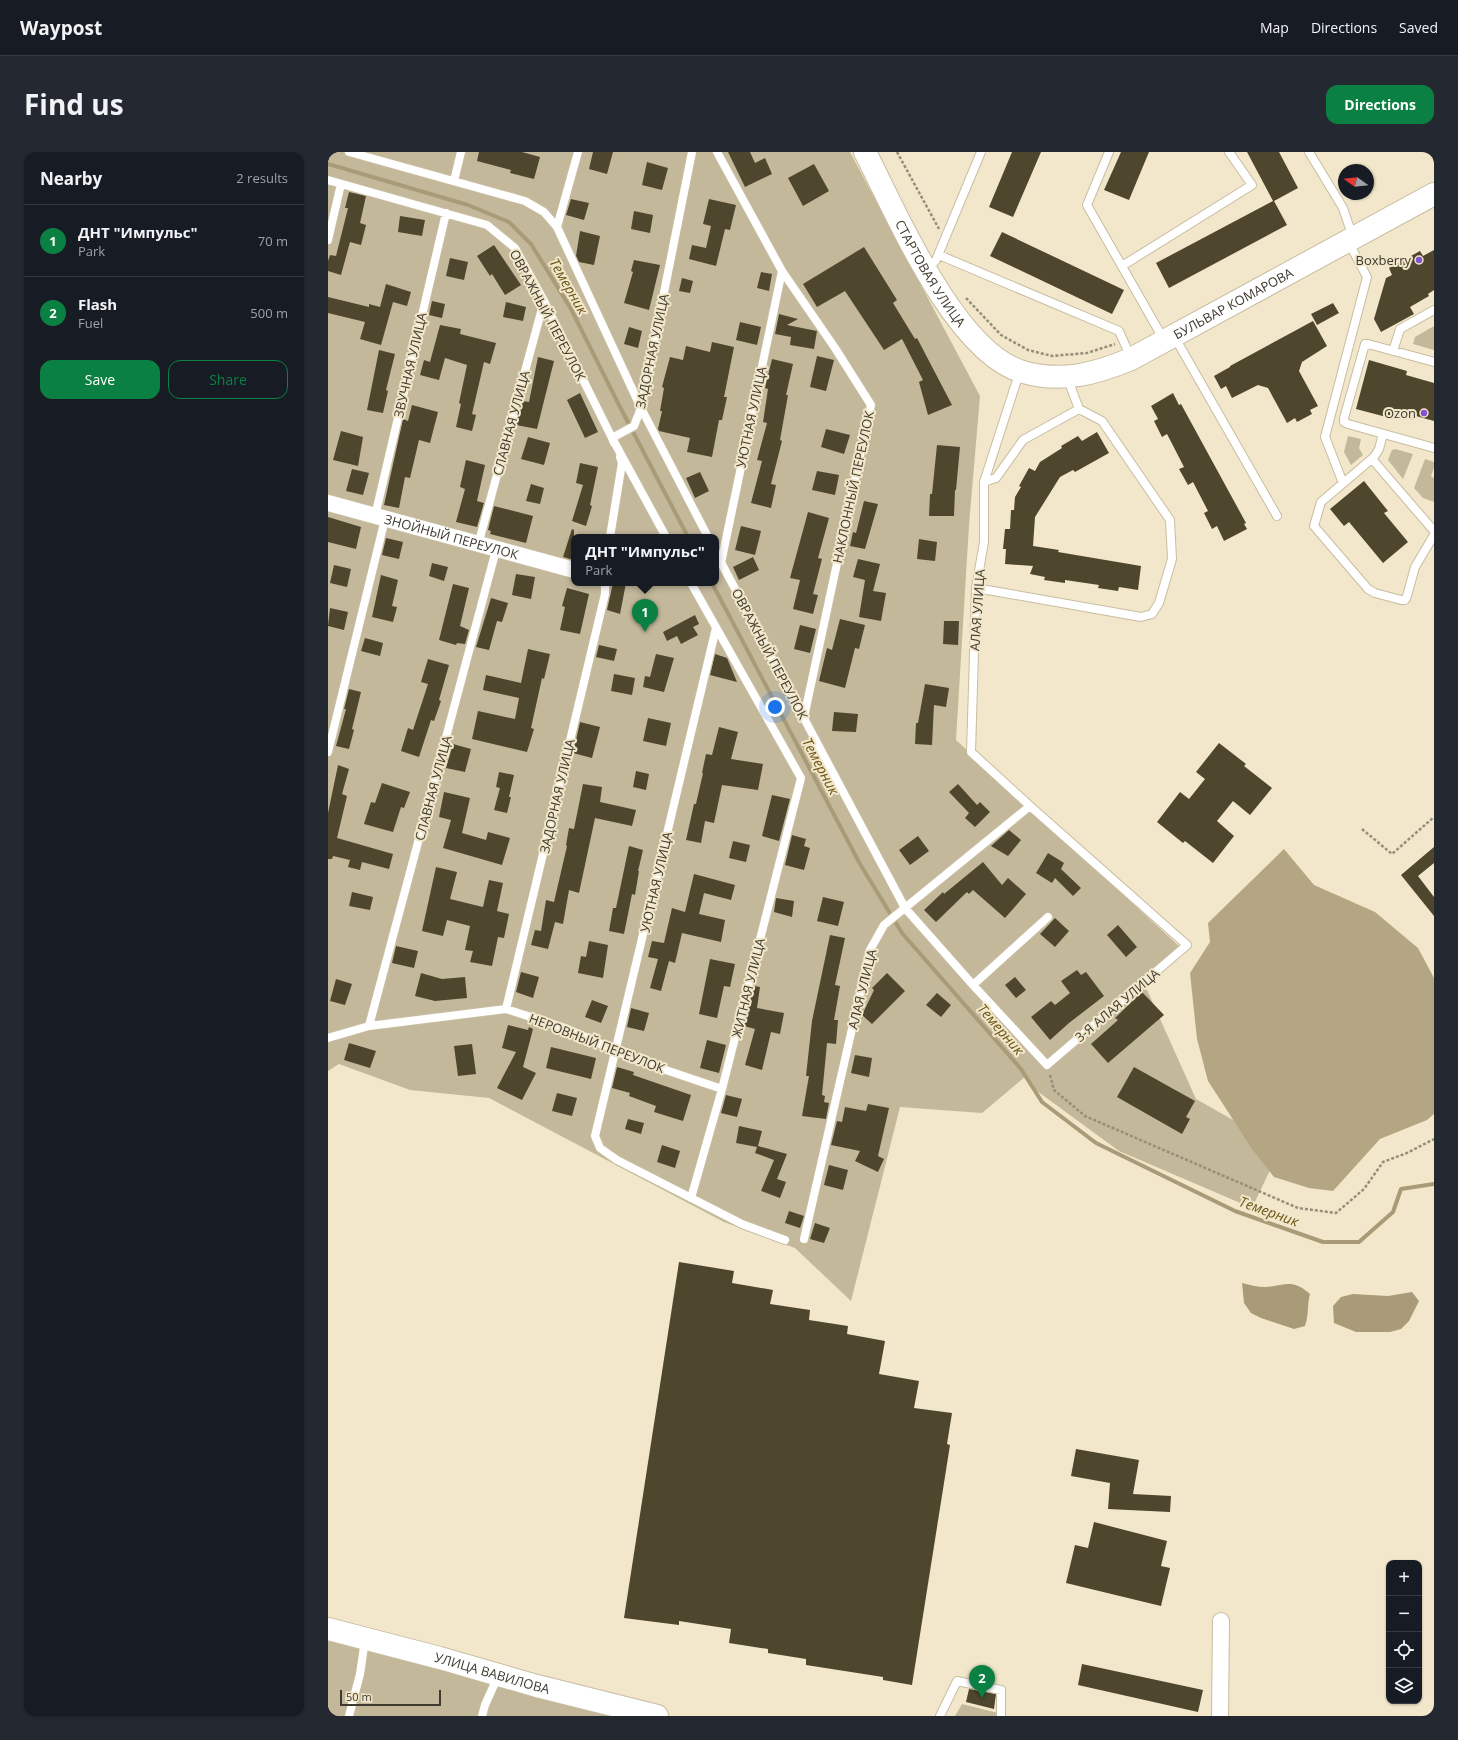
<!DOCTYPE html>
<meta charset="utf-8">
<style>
body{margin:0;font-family:"Open Sans",sans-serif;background:#242831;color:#f1f3f6}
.controls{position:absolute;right:12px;bottom:12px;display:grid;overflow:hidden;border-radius:8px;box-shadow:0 1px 3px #0004}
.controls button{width:36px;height:36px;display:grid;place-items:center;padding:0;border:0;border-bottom:1px solid #363941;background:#171b24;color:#f1f3f6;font:20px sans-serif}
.compass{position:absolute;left:1010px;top:12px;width:36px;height:36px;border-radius:50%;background:#171b24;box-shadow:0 1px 3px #0004;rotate:285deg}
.scale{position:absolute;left:12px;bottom:10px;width:101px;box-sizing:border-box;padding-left:4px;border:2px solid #3e3a2f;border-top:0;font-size:11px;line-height:14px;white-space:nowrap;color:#3e3a2f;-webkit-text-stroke:3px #f2e7ca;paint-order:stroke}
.you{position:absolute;left:447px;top:555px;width:14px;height:14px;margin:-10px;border:3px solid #fff;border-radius:50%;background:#1a73e8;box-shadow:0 0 0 6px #1a73e833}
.badge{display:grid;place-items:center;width:26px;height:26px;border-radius:50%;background:#0b8043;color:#fff;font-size:13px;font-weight:700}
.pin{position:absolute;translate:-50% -33px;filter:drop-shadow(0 1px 2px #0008)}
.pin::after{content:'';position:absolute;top:21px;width:14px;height:12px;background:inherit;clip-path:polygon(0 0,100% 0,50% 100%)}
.popup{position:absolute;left:243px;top:382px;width:148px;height:52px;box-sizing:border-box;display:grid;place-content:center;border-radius:8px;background:#171b24;filter:drop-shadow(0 1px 3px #0005);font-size:13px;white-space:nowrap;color:#9ea1a6}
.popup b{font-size:15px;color:#f1f3f6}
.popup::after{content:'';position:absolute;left:50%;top:100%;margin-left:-8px;border:8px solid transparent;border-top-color:#171b24}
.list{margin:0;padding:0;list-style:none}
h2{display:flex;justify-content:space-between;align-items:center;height:52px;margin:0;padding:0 16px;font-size:17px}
h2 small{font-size:13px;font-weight:400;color:#9ea1a6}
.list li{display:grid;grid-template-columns:26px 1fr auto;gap:12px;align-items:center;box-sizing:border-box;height:72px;padding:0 16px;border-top:1px solid #363941}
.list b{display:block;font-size:15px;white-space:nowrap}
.list p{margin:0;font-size:13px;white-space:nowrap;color:#9ea1a6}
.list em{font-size:13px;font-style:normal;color:#9ea1a6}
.actions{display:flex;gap:8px;padding:12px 16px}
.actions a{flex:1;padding:9px 0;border:1px solid #0b8043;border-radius:12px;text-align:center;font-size:14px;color:#0b8043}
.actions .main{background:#0b8043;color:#fff}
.icon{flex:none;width:22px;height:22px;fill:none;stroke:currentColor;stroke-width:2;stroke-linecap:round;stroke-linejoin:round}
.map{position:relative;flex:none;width:1106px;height:1564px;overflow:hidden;border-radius:12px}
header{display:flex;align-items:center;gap:24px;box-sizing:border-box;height:56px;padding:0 20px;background:#171b24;border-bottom:1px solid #363941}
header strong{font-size:19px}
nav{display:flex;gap:22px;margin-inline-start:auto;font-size:14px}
.intro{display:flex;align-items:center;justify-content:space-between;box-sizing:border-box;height:96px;padding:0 24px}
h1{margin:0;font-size:28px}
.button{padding:10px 18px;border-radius:12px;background:#0b8043;color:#fff;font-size:14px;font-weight:700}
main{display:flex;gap:24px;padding:0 24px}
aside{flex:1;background:#171b24;border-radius:12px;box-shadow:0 1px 3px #0004}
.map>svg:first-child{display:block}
.green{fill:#c4b89b;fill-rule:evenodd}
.forest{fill:#b4a682}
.water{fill:#a99b77}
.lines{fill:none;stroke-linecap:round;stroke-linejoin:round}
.stream{stroke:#a99b77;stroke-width:4}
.building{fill:#4f462e}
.lane-casing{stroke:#c8bda1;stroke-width:10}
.street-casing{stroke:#c8bda1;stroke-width:18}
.secondary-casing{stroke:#c8bda1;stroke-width:24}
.path{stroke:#968e7b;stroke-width:2.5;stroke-dasharray:3 2;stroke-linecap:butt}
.lane{stroke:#fff;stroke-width:8}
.street{stroke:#fff;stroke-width:16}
.secondary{stroke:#fff;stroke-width:22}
.poi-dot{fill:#8454cc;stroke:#f2e7ca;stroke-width:1.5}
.labels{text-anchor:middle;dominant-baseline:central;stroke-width:4;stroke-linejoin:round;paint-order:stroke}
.poi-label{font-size:13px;fill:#3e3a2f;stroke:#f2e7ca;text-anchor:end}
.street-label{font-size:13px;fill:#3e3a2f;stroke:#f2e7ca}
.water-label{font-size:14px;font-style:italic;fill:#6a5517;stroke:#f2e7ca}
</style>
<header>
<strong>Waypost</strong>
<nav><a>Map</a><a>Directions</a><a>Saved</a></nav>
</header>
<div class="intro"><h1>Find us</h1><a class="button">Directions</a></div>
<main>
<aside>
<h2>Nearby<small>2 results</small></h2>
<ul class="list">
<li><span class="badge">1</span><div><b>ДНТ &quot;Импульс&quot;</b><p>Park</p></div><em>70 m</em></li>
<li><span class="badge">2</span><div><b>Flash</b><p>Fuel</p></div><em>500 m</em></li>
</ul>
<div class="actions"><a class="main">Save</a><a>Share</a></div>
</aside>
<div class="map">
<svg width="1106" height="1564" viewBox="0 0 1106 1564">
<rect width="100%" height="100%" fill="#f2e7ca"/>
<path class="green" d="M0,0H522L652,244L641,373L628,588L853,796L815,829L868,947L953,995L924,1056L791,999L709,939L698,924L654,961L572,955L523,1149L467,1096L396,1070L161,946L82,938L11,912L0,919ZM246,385H388V431H246Z
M1106,174V198L1085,192L1087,185Z
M1020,284L1033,287L1031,296L1035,303L1023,313L1016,300Z
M1067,297L1085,302L1075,327L1060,308L1064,298Z
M1097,307L1106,310V316L1103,324L1106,326V350L1095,346L1086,336Z
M0,1485L321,1564H0Z
M634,1552L670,1561V1564H627Z"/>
<path class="forest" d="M956,697L986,733L1047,760L1090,796L1106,826V962L1099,968L1052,987L1005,1039L981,1036L946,1025L924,997L880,929L869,887L862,821L882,790L880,771Z"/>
<path class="water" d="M914,1131C922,1133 929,1135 937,1135C958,1134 963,1126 982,1142C979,1153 981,1163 977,1174L966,1177L933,1166L923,1161L916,1151Z
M1084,1140L1091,1149L1081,1169L1073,1177L1062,1180H1028L1006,1171L1005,1154L1013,1145L1025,1142L1060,1144Z"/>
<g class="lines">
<path class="stream" d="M0,12L140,53L181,70L203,92L243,157L292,255L360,385
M384,431L532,712L574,781L693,917L714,950L768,991L907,1059L995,1090H1031L1065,1060L1073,1037L1106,1032"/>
</g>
<path class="building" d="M151,0H194L212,5L206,27L182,21L183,18L149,9Z
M265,0H285L279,22L261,17Z
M400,0H422L427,11L437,6L444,22L417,35Z
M684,0H713L685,65L661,55Z
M793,0H821L801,48L776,38Z
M919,0H951L970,36L946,49L959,73L841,136L828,111L945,49Z
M319,10L340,16L334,38L314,33Z
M486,12L501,39L475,54L460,26Z
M21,40L38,44L32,71L38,73L33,93L22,90L13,123L0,119V109L2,103L8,104L20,56H17Z
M243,47L261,51L256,68L238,63Z
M381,47L408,53L402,78L397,77L388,114L361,107L364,93L378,96L383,74L375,72Z
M306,59L325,63L322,81L303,77Z
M72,64L97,68L94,84L70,80Z
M252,79L272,84L266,113L251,110L248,104Z
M674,80L796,138L784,162L662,104Z
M166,93L193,133L177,143L164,122L162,124L149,104Z
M536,95L569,148L565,151L587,187L589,186L624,253L600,263L591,230L595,228L574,187L556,198L517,139L489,155L475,132Z
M1106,98V138L1100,142L1101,144L1082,155L1086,162L1053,180L1046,167L1058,126L1064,123L1061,116L1092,99L1095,104Z
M122,106L140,110L136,128L118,124Z
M306,108L332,113L321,158L296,151L305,120L303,119Z
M433,120L444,122L441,139L429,136Z
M354,126L365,129L362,141L351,139Z
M58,132L83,140L79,154L65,150L53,193L32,187L37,170L0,161V145L41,155V152L52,155Z
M104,149L117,152L114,166L101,163Z
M178,150L198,155L195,169L175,165Z
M1005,151L1011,161L989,173L983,162Z
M451,162L470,167L459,173L489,179L486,197L462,193L463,185L447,182Z
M985,169L999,194L974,210L971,219L990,254L982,258L984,262L969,270L967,266L959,271L940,236L930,233L904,246L898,234L893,237L886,224L902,215V214Z
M412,170L433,175L429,193L408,188Z
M112,173L133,177L132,182L168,191L162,212L156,210L144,262L148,263L144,279L128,275L133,252L131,251L139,213L117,206L111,228L92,223L96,208L102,210Z
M301,175L314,179L310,196L296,192Z
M384,190L406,195L396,245H399L394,268H391L384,305L359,300L362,286L331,279L330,277L334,259H332L336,236L334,235L342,205L355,208L358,194L382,200Z
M51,198L67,202L58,238L60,239L55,261L39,258Z
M489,204L506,208L498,239L482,235Z
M210,205L226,209L209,277L188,273L195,249L201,250Z
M444,207L465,212L458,243H460L452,288L454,289L443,332L448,333L443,356L423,351L434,309L429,308L439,271L435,270L440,237L437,236Z
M1041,208L1079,219L1078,223L1106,231V269L1088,264L1087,268L1067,263L1066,267L1028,257Z
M252,241L270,280L257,286L239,248Z
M845,241L851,253L853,252L918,371L916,372L919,377L896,389L889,374L884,377L876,361L880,359L865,330L860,333L851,317L856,315L839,282L834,285L826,269L830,267L823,254Z
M84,253L110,260L102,291L91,288L82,326L77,325L71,356L56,353L75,267L80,269Z
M498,277L522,283L516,302L493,295Z
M13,279L35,285L30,314L5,308Z
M769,280L781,301L747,320L745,318L732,325L707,365L705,394L731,398L730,400L813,414L810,438L791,435L790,439L770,436L771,433L737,428V431L716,428L717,425L702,422L705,414L677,412L678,397H675L677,377H682L683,358H686L687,345L693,335L691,334L701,316L707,319L712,310L734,296L733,294L750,284L754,289Z
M200,285L222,291L216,313L193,307Z
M609,293L632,295L628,338H627L626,364H601L602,342H604Z
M138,308L157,313L149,349L156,351L149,375L128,370L137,337L132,335Z
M252,311L270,315L262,353L264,354L258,374L244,369L255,333L248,331Z
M24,317L41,321L35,343L18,339Z
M489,319L511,323L507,343L484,338Z
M372,320L381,339L367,346L358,326Z
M1036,329L1060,359L1056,361L1080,390L1055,411L1021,370L1016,374L1002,357Z
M203,332L216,336L212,352L198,349Z
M536,349L550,352L537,397L522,394L525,380L528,381Z
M166,354L205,364L198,391L162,382L163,379L160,378Z
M480,360L501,366L490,406L494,407L485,442L490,443L485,462L465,457L472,428L462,426Z
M0,365L33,375L28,397L0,390Z
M413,374L433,379L427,403L407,398Z
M244,377L246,378V408L235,405Z
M58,386L75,390L71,407L54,403Z
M591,387L609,390L607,409L589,407Z
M425,405L431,418L411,428L405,415Z
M530,407L552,412L545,439L558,441L553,469L531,465L537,428L525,425Z
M104,411L120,415L116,429L101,424Z
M6,413L23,417L19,435L2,431Z
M188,422L207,425L203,447L184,443Z
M53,423L70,428L64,454L69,455L65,470L44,465Z
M285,431H298L292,462L279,458Z
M125,432L141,436L132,474L141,478L137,492L129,491L128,493L111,488Z
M239,436L261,442L252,482L232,478L237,455L234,454Z
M163,446L180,451L174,470L169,469L161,498L148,495Z
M2,456L20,460L16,478L0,474Z
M367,463L371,472L365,475L370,483L353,492L349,484L339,489L335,480Z
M512,467L537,473L531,497L527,496L517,536L491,529L499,496L504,498Z
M616,469H631L630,493L615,492Z
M472,473L488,477L482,501L466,497Z
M37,486L55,491L52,504L33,499Z
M271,493L289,497L286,509L268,505Z
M200,497L222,502L216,527L214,526L203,576L206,577L199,600L144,587L150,559L187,567L191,546L155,538L158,523L193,531Z
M328,502L346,506L336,540L315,535L317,524L322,525Z
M387,502L399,506L409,530L382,523Z
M100,507L121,513L111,548L113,549L106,569L103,568L91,605L73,599L80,576L85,578L100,532L93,530Z
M286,522L307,526L304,543L283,539Z
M597,532L621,536L618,555L606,553L604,593L587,592L588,571H590Z
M21,537L33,540L24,577L26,578L21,597L8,594L18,557H16Z
M506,560L530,562L528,580L504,579Z
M320,566L343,571L338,594L315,589Z
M252,570L272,575L264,606L245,601Z
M391,575L410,580L403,607L435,612L430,638L394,633L386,671L377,669L373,691L358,688L366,652H368L375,621H374L378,602L384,603Z
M891,591L918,612L916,614L944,636L922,663L905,649L889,669L906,684L885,711L857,689L855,691L829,670L852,640L861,647L877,627L868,620Z
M125,592L143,597L137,620L118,616Z
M10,613L21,617L14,642L19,644L9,686L65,702L61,717L34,710L32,718L20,715L22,708L5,704L4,707H0V661Z
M308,619L321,622L318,638L305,635Z
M171,620L186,623L181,645H183L179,661L166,658L172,636L168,635Z
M54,631L82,640L76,656L73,655L65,680L36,672L43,650L47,651Z
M255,632L274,635L272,650L308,658L304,674L267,666L251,741L241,738L235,772L227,770L220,797L203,793L207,778L213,779L218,748L226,750L239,694L238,693L241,676L246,677Z
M630,632L649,653L652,650L662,660L647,675L637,666L641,661L621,640Z
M116,640L142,646L134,681L158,688L160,680L182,686L174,713L115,696L123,668L111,665Z
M444,643L462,647L451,689L434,684Z
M681,678L693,688L680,704L663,694Z
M464,683L478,687L476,694L482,696L476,718L457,713Z
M590,684L601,699L582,713L571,698Z
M405,689L422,693L418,710L401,706Z
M301,694L315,698L310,719H311L307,743L304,742L296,782L281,779L285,756H288Z
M1106,695V711L1090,724L1106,745V764L1073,723Z
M720,701L736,711L733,717L753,736L745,744L727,726L724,731L708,721Z
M655,710L674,733L680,726L698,742L677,766L645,738L641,742L639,740L608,770L596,758L615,740L616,742Z
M108,715L129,720L122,747L155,755L161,728L175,731L169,759L181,762L176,786L170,785L164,814L142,810L145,799L137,798L142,774L119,768L115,784L94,779Z
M366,722L407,733L403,748L376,741L371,762L397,768L393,790L354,781L347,811L341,809L333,839L322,836L330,807L320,805L324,789L336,791L344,756L357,760Z
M24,740L45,745L42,758L21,754Z
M495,745L516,750L510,774L489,769Z
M448,746L466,749L464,765L446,760Z
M727,766L741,779L727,795L712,782Z
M790,773L809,795L798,805L779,783Z
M502,783L517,786L507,833L512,834L506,868H510L508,892L499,891L494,943L497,944L496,950L501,951L498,967L474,964L481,924H478L484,869Z
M261,789L280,793L275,826L250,821L253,804L258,805Z
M68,794L90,799L86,816L64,811Z
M382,807L407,812L402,835L396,834L389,866L371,862Z
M749,818L753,823L758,820L776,844L741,871L722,888L703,865L723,849L727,853L742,841L733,829Z
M193,820L211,825L205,846L188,840Z
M93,821L114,827L137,825L139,846L107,849L87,844Z
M559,821L577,839L544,872L534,863L546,838L544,836Z
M687,825L698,838L688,846L677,833Z
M8,827L24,832L17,853L2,849Z
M426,834L432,835L429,856L456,861L452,882L443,880L434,918L417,913L427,877L416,874Z
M814,840L836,863L780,911L763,892L790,868L787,866Z
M609,841L623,853L613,865L598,853Z
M264,848L280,854L273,871L257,865Z
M303,856L321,861L316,879L299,875Z
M180,873L200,878L201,875L205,877L195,915L208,921L194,948L169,936L188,900L174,896Z
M379,888L398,893L391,921L372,916Z
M21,891L48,899L42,916L16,908Z
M144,892L148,922L130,924L126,894Z
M223,895L268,906L263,927L218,916Z
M527,903L544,906L541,925L523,921Z
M289,915L306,920L305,923L363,943L355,969L326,960L328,954L301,944L302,941L284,936Z
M806,915L867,949L858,965L862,967L854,982L789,945Z
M229,941L249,946L244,964L224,959Z
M398,943L414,947L409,965L393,961Z
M540,952L561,956L550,1004L556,1007L550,1020L527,1009L532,999L503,993L509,969L514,970L517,955L538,959Z
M300,967L316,971L313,982L297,977Z
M411,974L434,979L430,994L459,1002L449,1027L458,1030L452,1046L433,1039L446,1008L427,1001L429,995L408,991Z
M334,993L352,999L347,1016L329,1010Z
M501,1013L520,1018L515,1038L496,1033Z
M461,1059L476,1064L472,1076L457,1071Z
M487,1071L502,1076L496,1091L482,1087Z
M351,1110L406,1119L404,1131L445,1138L442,1152L482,1158L481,1168L520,1174L519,1182L557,1189L551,1222L591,1229L586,1256L624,1261L619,1292L622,1293L584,1533L555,1528V1525L478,1513V1507L440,1501V1497L401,1491L403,1477L351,1469V1473L296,1466Z
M748,1297L811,1308L805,1342L843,1344L842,1360L780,1357L782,1331L743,1324Z
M766,1370L839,1389L833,1414L842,1416L833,1454L738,1431L747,1393L760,1396Z
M754,1512L875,1538L870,1560L750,1533Z
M641,1537L668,1542L666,1557L638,1550Z"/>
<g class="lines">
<g class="lane-casing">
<path id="lane" d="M21,0L197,49L216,60L229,75L313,256L380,385
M389,0L454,119L507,196L543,253L476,565
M781,0L759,53L836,188
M981,0L1015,56L1025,86
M0,28L159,73L187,96L216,149L284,286L338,385
M126,29L133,0
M229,75L250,0
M0,88L13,32
M611,103L791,179L803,206
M794,114L924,33L901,0
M600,117L608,108L653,0
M846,184L949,364
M1065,199L1072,177L1106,158
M1106,210L1040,192H1037L1016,266V270L1020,272L1106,296
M1055,282L1051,297L1046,305L993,350L986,374L1040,437L1047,441L1073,448H1077L1079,444L1087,415L1106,383
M286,291L284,286L306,274L313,256L364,0
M1044,307L1106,379
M656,330L668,326L695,288L751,257L739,225
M1015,331L997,285L1039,125L1020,89
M47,364L118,61
M282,385L294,311L292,305
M150,393L216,149
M388,401L577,756L645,833L719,913L859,793L702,654
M393,411L454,119
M363,431L473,626L394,937L363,1046
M648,436L813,465L824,462L831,451L844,407L842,368L774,269L751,257
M388,476L267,984L272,996L289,1008L414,1072L457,1088
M0,600L57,367
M645,833L720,765
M178,857L277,442V431
M41,874L168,398
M0,886L41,874L178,857L237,876L311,909L394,937
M476,1087L542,798L556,773L702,654L643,600L648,436L656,390V330L688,231L693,221
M21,1564L32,1522L37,1488
M154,1564L157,1553L170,1524
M612,1564L629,1529L673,1538V1564"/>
</g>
<g class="street-casing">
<g id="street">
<path id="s1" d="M0,351L246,418"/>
<path d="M892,1564L893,1469"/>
</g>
</g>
<g class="secondary-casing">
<g id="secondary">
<path id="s2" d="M537,0C568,60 627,201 695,220C734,231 767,222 803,207L1106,42"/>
<path id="s3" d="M0,1477L112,1506L209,1534L329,1564"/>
</g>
</g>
<path class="path" d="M569,0L611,77
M638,146L673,183L700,198L724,204L759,201L787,192
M1034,677L1064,702L1106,665
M722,923L726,938L757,964L970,1056L1008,1061L1036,1037L1055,1010L1079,1001L1106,987"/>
<use href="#lane" class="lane"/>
<use href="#street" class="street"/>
<use href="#secondary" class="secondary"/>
</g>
<g class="poi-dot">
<circle cx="1091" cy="108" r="4"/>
<circle cx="1096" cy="261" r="4"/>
</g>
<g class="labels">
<g class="poi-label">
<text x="1083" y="108">Boxberry</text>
<text x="1088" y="261">Ozon</text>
</g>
<g class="street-label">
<text stroke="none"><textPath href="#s2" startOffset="138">СТАРТОВАЯ УЛИЦА</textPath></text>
<text stroke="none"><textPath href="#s2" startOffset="504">БУЛЬВАР КОМАРОВА</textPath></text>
<text transform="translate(220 163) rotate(62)">ОВРАЖНЫЙ ПЕРЕУЛОК</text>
<text transform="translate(324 199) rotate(-78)">ЗАДОРНАЯ УЛИЦА</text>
<text transform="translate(82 213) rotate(-77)">ЗВУЧНАЯ УЛИЦА</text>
<text transform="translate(423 265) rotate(-78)">УЮТНАЯ УЛИЦА</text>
<text transform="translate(183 271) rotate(-75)">СЛАВНАЯ УЛИЦА</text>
<text transform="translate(525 335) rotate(-78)">НАКЛОННЫЙ ПЕРЕУЛОК</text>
<text stroke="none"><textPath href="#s1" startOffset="128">ЗНОЙНЫЙ ПЕРЕУЛОК</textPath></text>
<text transform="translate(649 458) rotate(-86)">АЛАЯ УЛИЦА</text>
<text transform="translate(442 502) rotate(62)">ОВРАЖНЫЙ ПЕРЕУЛОК</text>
<text transform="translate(105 636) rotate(-75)">СЛАВНАЯ УЛИЦА</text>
<text transform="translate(229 644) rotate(-77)">ЗАДОРНАЯ УЛИЦА</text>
<text transform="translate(328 730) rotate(-77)">УЮТНАЯ УЛИЦА</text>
<text transform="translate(420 836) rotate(-76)">ЖИТНАЯ УЛИЦА</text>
<text transform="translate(534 837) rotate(-76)">АЛАЯ УЛИЦА</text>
<text transform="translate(789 853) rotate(-40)">3-Я АЛАЯ УЛИЦА</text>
<text transform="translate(269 891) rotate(21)">НЕРОВНЫЙ ПЕРЕУЛОК</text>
<text stroke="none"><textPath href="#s3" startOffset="170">УЛИЦА ВАВИЛОВА</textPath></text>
</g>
<g class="water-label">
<text transform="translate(241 134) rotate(60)">Темерник</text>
<text transform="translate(493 614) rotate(62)">Темерник</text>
<text transform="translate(673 877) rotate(49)">Темерник</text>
<text transform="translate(941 1059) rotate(20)">Темерник</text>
</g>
</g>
</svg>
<div class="controls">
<button>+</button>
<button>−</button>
<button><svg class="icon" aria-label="locate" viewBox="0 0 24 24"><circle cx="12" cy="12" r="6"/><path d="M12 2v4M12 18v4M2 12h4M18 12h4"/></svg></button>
<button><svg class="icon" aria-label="layers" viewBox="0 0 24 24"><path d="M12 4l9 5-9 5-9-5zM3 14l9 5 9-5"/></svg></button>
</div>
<svg class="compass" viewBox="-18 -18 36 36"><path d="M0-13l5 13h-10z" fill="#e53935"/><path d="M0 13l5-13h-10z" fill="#9ea1a6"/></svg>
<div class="scale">50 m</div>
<div class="you"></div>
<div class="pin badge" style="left:317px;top:480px">1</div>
<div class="popup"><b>ДНТ &quot;Импульс&quot;</b>Park</div>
<div class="pin badge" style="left:654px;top:1546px">2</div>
</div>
</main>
